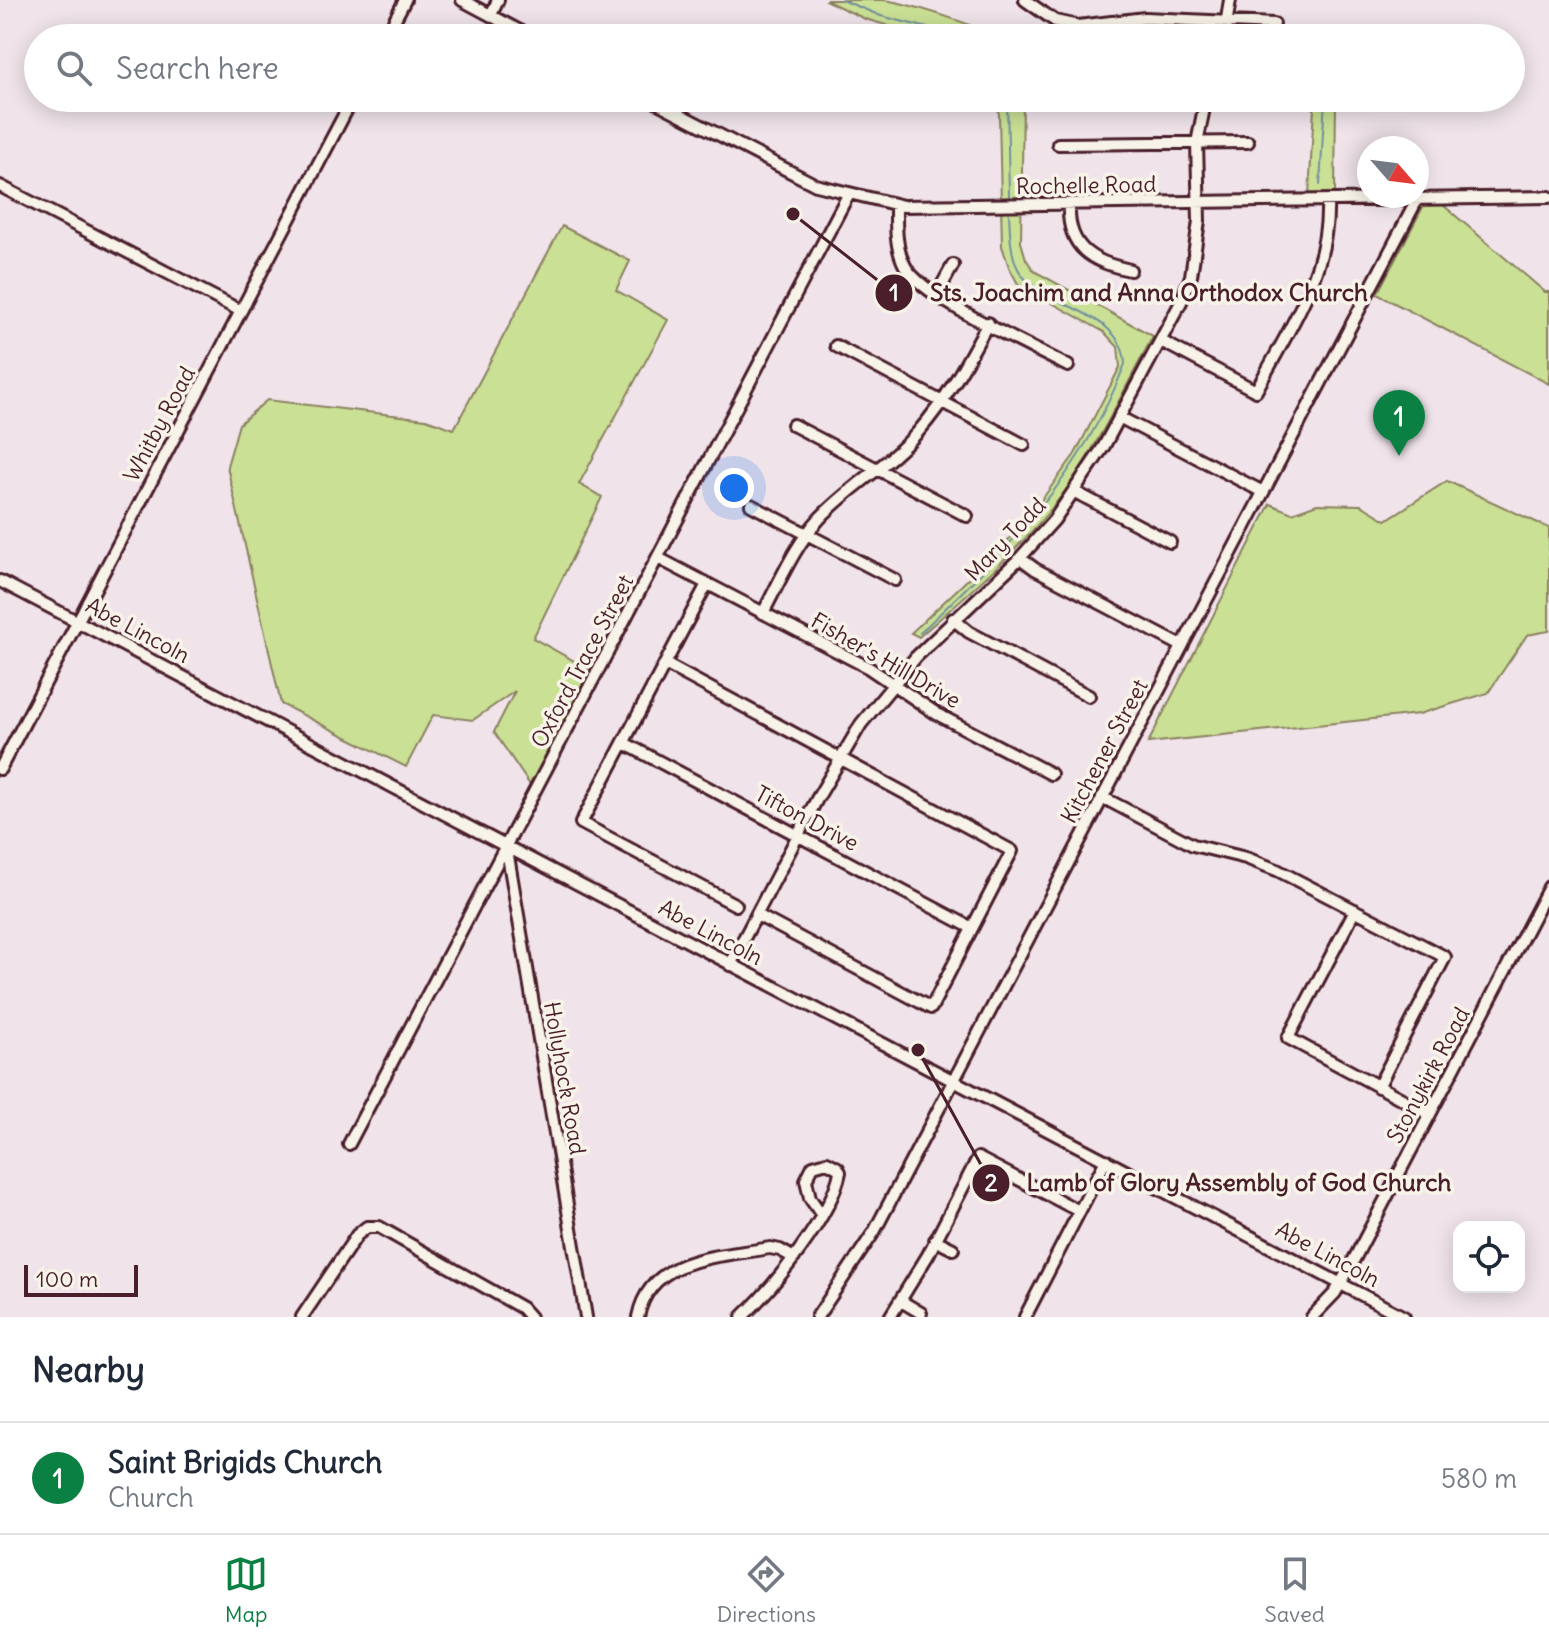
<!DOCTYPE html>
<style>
body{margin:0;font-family:Delius,sans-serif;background:#f6f6f7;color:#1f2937}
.controls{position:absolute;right:24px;bottom:24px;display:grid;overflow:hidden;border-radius:16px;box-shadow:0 4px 20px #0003}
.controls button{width:72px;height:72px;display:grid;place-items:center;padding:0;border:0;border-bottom:2px solid #e0e1e3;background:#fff;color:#1f2937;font:40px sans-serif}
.compass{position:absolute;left:1357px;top:136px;width:72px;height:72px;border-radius:50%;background:#fff;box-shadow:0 4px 20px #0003;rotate:118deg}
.scale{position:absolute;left:24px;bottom:20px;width:114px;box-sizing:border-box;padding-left:8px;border:4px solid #4a1f2b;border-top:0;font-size:22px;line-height:28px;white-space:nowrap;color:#4a1f2b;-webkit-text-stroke:6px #f7f3e8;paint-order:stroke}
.you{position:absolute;left:734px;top:488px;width:28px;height:28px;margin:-20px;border:6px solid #fff;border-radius:50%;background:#1a73e8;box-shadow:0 0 0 12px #1a73e833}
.badge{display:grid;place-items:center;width:52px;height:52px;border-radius:50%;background:#0b8043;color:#fff;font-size:26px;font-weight:700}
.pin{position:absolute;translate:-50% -66px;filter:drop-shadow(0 2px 4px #0008)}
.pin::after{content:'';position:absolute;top:42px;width:28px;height:24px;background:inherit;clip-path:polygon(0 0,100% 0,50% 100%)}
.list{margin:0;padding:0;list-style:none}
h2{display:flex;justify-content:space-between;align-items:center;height:104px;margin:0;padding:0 32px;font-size:34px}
h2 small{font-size:26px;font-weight:400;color:#747a83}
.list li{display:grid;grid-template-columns:52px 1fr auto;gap:24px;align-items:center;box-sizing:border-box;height:112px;padding:0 32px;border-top:2px solid #e0e1e3}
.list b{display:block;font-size:30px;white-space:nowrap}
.list p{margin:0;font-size:26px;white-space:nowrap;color:#747a83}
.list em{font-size:26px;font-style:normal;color:#747a83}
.icon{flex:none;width:44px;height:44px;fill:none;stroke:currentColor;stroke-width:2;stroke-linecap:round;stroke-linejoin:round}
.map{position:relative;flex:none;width:1549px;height:1317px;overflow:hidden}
.search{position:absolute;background:#fff;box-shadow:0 4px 20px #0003;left:24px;right:24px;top:24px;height:88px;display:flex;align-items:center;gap:20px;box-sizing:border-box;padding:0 28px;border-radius:44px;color:#747a83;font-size:30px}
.sheet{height:216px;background:#fff}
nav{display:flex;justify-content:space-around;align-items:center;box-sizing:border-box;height:112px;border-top:2px solid #e0e1e3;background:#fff;font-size:22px;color:#747a83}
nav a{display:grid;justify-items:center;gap:4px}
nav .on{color:#0b8043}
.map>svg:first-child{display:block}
.green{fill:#cae095;stroke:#8a8060;stroke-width:2}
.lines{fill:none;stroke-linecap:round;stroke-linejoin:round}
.stream{stroke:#72909e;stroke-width:2}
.minor-casing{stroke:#4a1f2b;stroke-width:16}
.minor{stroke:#f7f3e8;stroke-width:10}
.labels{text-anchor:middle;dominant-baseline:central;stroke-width:7;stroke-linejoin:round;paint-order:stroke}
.street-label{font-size:22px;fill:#4a1f2b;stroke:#f7f3e8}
.leader{fill:none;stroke:#4a1f2b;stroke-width:3}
.callout-dot{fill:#4a1f2b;stroke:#f7f3e8;stroke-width:3}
.mark-label{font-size:24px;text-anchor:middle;font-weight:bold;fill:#fff}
.callout-label{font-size:24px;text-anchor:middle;font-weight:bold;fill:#4a1f2b;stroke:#f7f3e8;stroke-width:7;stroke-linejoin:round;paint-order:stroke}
</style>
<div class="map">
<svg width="1549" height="1317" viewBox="0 0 1549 1317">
<rect width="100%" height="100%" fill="#f0e4ea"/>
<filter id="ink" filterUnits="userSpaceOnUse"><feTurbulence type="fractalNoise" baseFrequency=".0125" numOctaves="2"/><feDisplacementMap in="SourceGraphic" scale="16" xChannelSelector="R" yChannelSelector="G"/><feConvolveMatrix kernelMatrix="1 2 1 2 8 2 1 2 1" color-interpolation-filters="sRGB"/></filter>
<g filter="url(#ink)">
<path class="green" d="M825,0C844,0 864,0 882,0C904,2 979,25 996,38H930L865,19Z
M996,98H1023L1021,242L1026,259L1034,271L1153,336C1127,384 1103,435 1073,480C1031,541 974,588 919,637L911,633L1002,547L1037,506L1075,454L1120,367L1118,347L1104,332L1018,284L1009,267L1002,246L999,115Z
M1307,98H1336L1335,195H1309L1314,108Z
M1424,205H1443L1545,292H1549V384L1377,294Z
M562,226L630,261L616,290L668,320L579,484L602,497L533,638L592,671L532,788L494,732L515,691L473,720L433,715L406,767L281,704L227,466L239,424L267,400L426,419L454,429Z
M1447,481L1549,528V631L1527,635L1488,693L1419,714L1148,743L1270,504L1292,513L1317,504L1361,505L1386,520Z"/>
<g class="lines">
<path class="stream" d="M842,0L881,16L966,38
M1007,98L1009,196
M1320,185L1325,98
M920,633C1008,548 1079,481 1125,364C1123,308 1038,308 1018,269C1010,253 1010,231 1009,214"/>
<g class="minor-casing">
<path id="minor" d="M462,0L533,38
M1025,0L1055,21L1078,26L1145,18L1274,24
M491,15L498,0
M385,38L405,0
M1224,38L1230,0
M648,98L816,185L903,206L1549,197
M1058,144L1248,142
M0,186L241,311
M896,205C896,226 895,247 905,266C923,299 1031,346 1068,366
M1069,205C1067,247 1091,262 1130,270
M936,296L953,265
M1161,341L1256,391C1288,330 1330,272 1327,201
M836,346L1024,445
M1119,417L1263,492
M793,425L967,516
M1075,492L1170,542
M751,505L895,580
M658,558L869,668L937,714L1051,774
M1020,558L1035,569L1182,646
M0,581L1404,1317
M707,584L581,823L736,905
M763,613C780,581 795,545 820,518C850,486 889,465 918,432C947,399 967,362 988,323
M953,619L969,632L1089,696
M665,664L1012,851L931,1008L757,915
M624,743L972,928
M0,769L353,98
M1102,797L1193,845L1246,858L1277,870L1445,957L1378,1087
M507,850L586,1317
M1355,910L1288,1038L1430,1114
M730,965L817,799L861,724L916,657L1020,558L1054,520L1104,446L1181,302L1191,276L1199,221L1197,143L1206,98
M349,1144L848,195
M935,1240L953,1249
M901,1301L921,1313
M302,1317L357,1235L367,1227H379L522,1308L530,1317
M638,1317C650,1255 721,1257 770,1248L780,1250L794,1258
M742,1317C774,1287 832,1215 840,1172L838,1168L827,1162L813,1166L806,1180L810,1198L821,1214
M817,1317L874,1232L1417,200
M890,1317L928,1255L978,1158L1079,1211
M1025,1317L1106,1160
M1312,1317L1335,1293L1350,1267L1549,887"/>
</g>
<use href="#minor" class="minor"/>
</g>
</g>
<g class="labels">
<g class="street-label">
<text transform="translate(1086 185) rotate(-1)">Rochelle Road</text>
<text transform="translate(159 424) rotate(-62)">Whitby Road</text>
<text transform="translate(1005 539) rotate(-46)">Mary Todd</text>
<text transform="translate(138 630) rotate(28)">Abe Lincoln</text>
<text transform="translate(886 660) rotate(30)">Fisher's Hill Drive</text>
<text transform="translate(582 661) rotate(-62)">Oxford Trace Street</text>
<text transform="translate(1104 751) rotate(-62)">Kitchener Street</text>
<text transform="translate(807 818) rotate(28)">Tifton Drive</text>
<text transform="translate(711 932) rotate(28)">Abe Lincoln</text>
<text transform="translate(1428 1075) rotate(-62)">Stonykirk Road</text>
<text transform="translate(565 1078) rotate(80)">Hollyhock Road</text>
<text transform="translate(1328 1254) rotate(28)">Abe Lincoln</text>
</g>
</g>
<path class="leader" d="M793 214L894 293M918 1050L991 1183"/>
<g class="callout-dot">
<circle cx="793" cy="214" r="8"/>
<circle cx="918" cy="1050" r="8"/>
<circle cx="894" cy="293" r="20"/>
<circle cx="991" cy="1183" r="20"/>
</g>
<g class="mark-label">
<text x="894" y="301">1</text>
<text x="991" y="1191">2</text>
</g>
<g class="callout-label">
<text x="1149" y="301">Sts. Joachim and Anna Orthodox Church</text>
<text x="1239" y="1191">Lamb of Glory Assembly of God Church</text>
</g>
</svg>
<div class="controls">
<button><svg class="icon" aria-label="locate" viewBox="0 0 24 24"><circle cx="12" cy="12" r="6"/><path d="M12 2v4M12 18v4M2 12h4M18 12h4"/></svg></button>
</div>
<svg class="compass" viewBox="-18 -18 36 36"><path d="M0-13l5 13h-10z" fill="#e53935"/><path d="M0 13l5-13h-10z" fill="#747a83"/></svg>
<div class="scale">100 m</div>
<div class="you"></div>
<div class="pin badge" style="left:1399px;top:456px">1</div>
<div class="search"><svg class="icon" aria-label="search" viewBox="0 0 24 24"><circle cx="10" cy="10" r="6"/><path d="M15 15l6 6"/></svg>Search here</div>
</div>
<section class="sheet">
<h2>Nearby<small></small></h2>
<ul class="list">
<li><span class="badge">1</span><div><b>Saint Brigids Church</b><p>Church</p></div><em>580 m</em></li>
</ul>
</section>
<nav>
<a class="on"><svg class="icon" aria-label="map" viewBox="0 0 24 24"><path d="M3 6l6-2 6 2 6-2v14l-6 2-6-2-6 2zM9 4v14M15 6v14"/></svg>Map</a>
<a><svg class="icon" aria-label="directions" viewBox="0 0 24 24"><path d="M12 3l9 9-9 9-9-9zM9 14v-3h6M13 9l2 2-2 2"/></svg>Directions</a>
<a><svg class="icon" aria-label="saved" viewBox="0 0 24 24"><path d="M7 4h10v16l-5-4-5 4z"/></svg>Saved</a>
</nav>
